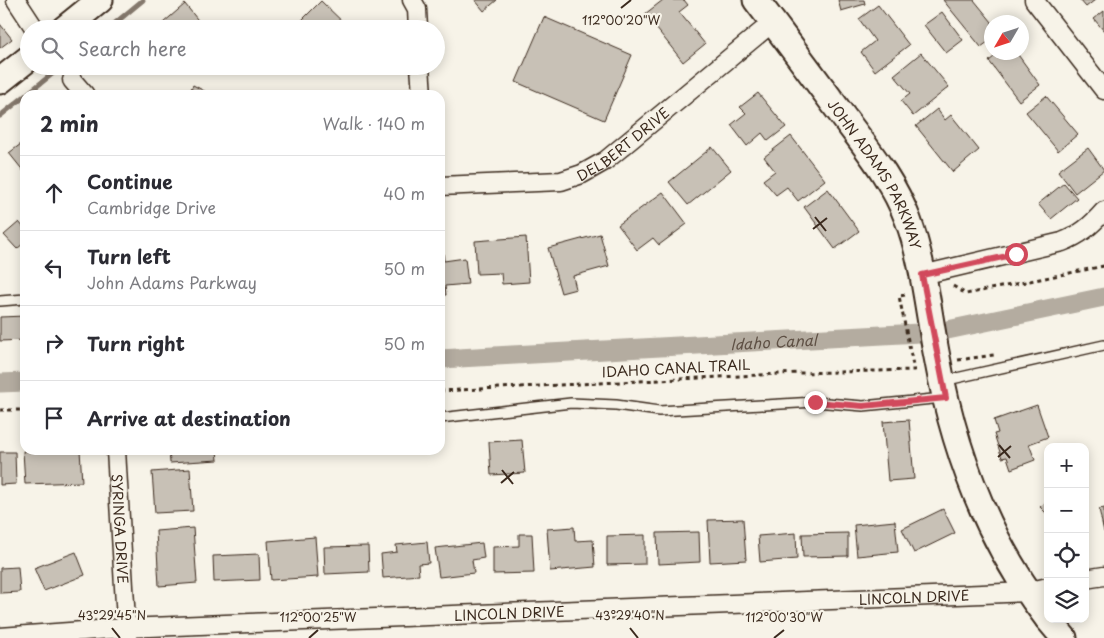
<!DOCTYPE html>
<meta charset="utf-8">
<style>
body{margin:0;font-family:"Playpen Sans",sans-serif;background:#f7f7f7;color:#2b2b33}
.controls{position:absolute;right:15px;bottom:15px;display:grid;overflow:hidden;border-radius:10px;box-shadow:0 2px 12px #0003}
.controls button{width:45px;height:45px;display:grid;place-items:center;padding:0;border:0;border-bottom:1px solid #e1e1e2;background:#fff;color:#2b2b33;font:25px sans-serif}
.compass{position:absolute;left:984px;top:15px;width:45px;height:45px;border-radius:50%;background:#fff;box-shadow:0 2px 12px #0003;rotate:231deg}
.stop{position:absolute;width:15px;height:15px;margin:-11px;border:4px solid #d1495b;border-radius:50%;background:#fff}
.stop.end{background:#d1495b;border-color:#fff;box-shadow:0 1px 5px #0008}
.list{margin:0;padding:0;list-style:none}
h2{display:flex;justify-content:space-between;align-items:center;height:65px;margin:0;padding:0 20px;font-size:21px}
h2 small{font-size:16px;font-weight:400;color:#7c7c81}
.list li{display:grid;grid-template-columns:32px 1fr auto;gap:15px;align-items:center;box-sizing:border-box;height:75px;padding:0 20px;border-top:1px solid #e1e1e2}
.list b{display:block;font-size:19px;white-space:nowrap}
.list p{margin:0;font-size:16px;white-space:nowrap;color:#7c7c81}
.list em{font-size:16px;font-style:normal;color:#7c7c81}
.icon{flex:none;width:28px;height:28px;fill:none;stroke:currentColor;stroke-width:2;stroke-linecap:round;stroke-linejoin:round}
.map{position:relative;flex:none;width:1104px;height:638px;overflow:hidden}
.search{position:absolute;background:#fff;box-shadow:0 2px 12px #0003;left:20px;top:20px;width:425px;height:55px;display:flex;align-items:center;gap:12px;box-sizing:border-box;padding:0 18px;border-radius:28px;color:#7c7c81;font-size:19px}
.panel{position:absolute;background:#fff;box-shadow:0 2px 12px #0003;left:20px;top:90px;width:425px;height:365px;border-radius:15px}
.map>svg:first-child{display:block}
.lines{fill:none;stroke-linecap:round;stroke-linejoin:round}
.stream{stroke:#84786c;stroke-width:5}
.canal{stroke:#b4aca0;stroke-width:19}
.building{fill:#c8c1b6;stroke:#3b2a1e}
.lane-casing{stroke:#3b2a1e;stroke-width:12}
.street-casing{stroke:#3b2a1e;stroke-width:21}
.secondary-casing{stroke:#3b2a1e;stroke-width:29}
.path{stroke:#3b2a1e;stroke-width:3;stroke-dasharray:4 4;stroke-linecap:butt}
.lane{stroke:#f7f3e8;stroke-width:9}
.street{stroke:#f7f3e8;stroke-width:18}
.secondary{stroke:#f7f3e8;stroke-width:25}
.route{stroke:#d1495b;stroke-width:6}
.ticks{fill:none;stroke:#3b2a1e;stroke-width:2}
.labels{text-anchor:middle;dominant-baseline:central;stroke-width:4.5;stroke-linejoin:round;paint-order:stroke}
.street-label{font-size:14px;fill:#3b2a1e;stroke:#f7f3e8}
.water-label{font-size:15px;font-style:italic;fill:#5f5145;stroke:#f7f3e8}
.ticks-label{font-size:12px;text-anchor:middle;fill:#3b2a1e;stroke:#f7f3e8;stroke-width:4.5;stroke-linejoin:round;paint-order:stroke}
</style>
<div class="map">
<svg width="1104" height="638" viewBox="0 0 1104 638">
<rect width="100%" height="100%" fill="#f7f3e8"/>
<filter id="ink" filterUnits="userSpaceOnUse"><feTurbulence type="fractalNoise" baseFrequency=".02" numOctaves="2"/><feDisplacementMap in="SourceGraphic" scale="10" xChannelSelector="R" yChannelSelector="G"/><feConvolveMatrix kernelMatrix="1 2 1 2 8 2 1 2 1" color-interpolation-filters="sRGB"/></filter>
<g filter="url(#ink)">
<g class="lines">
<path class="stream" d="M108,29L143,0
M26,95L62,66
M0,116L25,96"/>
<g class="canal">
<path id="s1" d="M440,359L938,332L1104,297"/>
<path d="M0,383L25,382"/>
</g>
</g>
<path class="building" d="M475,0H497L484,11Z
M663,0H684L688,5L679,12L705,44L683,62L645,14Z
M838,0H864L865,4L841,11Z
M943,0H974L992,22V39L981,47Z
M1080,0H1095L1086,7Z
M321,1L350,29H305L299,23Z
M185,4L205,29H156Z
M878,5L909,45L875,71L861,52L875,41L859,19Z
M1104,11V31L1094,19Z
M942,12L963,40L946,53L924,25Z
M544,17L632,55L604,120L516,82Z
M0,24L12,39L0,48Z
M1000,52H1016L1040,85L1019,101L989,61Z
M921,53L949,87L913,116L901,101L910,94L894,75Z
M193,85L212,95H188Z
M758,93L786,127L768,141L762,133L747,146L731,125L746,113L740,107Z
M1046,96L1078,134L1058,151L1026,112Z
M937,109L945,120L951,115L979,150L953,172L916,126Z
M791,136L825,180L798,201L787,187L776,195L763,180L775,171L764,157Z
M25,141V173L9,153Z
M712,147L731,170L688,205L669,182Z
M1088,148L1104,170L1075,193L1058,171Z
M1064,183L1077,198L1051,219L1038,204Z
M828,189L859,231L835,249L804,207Z
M663,192L687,224L659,245L653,238L637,250L618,225Z
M19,222L25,229V242L17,249L4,235Z
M600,234L609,266L573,276L576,289L561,293L548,248Z
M526,237L529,282L502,284L501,273L477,274L475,241Z
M442,239L444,261L465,258L468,284L445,286L446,295H440V240Z
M25,316V340L0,341V317Z
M1037,405L1048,437L1029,444L1035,460L1011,469L1007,457L1002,458L994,434L998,433L994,420Z
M909,420L914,479L888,481L883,422Z
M522,440L525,473L491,475L489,442Z
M80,450L82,482L25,484L23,451Z
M169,450H217L218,460L170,463Z
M0,452H15L16,484L0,485Z
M190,469L193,511L155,513L152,472Z
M1048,499V515L1040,507Z
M1104,508V532L1099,509Z
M943,509L955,533L914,553L902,529Z
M743,519L746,560L710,562L708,520Z
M895,521L898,552L857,556L854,525Z
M574,527L575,541L593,540L595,567L550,571L547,529Z
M193,528L197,583L159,586L156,531Z
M699,532L700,562L658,564L657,533Z
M796,533L797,559L760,562L758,536Z
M848,533V556L803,557L802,534Z
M519,534H532L534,573L493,574V547L519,546Z
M645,535V564L607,565V536Z
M315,537L318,577L271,580L268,541Z
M427,542L429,563L418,564L419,575L383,578L381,554L397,552L396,545Z
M482,543L484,558L472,560L474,573L439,577L435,548Z
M368,546L369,572L325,574L324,547Z
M76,552L85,575L44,591L34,568Z
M259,554L260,580L214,582L213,556Z
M18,567L20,592L0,593V568Z"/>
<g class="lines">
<g class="lane-casing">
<path id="lane" d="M0,301L25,299
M943,381L1104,345
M440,418L571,403L616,405L659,411L815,402L863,406L943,398"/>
</g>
<g class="street-casing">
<g id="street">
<path d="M16,0L35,29"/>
<path d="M412,0L417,9L418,29"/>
<path d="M1034,0L1104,90"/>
<path d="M420,66L422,95"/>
<path d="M72,80L85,95"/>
<path id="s2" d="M440,186L561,181L582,174L605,161L773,22"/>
<path d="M922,275L1062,242C1080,235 1091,226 1104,211"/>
<path id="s3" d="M116,450L127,638"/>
<path d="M1085,579L1104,576"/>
<path id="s4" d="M0,637L125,628L982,594L1027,592L1048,587"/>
</g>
</g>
<g class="secondary-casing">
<g id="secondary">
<path id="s5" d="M756,0C785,38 814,77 842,115C867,149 893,180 908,220C924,263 928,312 937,357C954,452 988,542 1048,619"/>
<path d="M64,29L100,0"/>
<path d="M0,81L29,58"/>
<path d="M1048,619L1064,638"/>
</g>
</g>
<path class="path" d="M953,286L966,294L1104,266
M958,360L994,355
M440,391L799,373L914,370L899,296L905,295
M0,410H25"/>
<use href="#lane" class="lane"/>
<use href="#street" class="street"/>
<use href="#secondary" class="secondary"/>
</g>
</g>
<g class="lines" filter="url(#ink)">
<path class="route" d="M815,402L863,406L946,398L922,275L1016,254"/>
</g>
<path class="ticks" d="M621,8L631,0M815,217L826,231M813,229L827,218M999,445L1010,458M998,457L1011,446M502,470L513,484M501,483L514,472M112,628L120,638M630,628L638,638M309,638L318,630M774,638L784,630"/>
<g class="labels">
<g class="street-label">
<text stroke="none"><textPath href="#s2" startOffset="194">DELBERT DRIVE</textPath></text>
<text stroke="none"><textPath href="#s5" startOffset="212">JOHN ADAMS PARKWAY</textPath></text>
<text transform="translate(676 368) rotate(-3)">IDAHO CANAL TRAIL</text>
<text stroke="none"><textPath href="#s3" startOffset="79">SYRINGA DRIVE</textPath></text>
<text stroke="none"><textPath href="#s4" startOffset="915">LINCOLN DRIVE</textPath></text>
<text stroke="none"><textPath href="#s4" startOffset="510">LINCOLN DRIVE</textPath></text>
</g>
<g class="water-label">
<text stroke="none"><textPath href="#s1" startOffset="334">Idaho Canal</textPath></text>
</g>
</g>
<g class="ticks-label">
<text x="621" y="25">112°00'20"W</text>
<text x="112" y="620">43°29'45"N</text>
<text x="630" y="620">43°29'40"N</text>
<text x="318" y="622">112°00'25"W</text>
<text x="784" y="622">112°00'30"W</text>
</g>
</svg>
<div class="controls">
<button>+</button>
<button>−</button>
<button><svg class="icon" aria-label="locate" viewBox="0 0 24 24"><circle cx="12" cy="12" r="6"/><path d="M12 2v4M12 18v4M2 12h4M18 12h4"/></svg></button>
<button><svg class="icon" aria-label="layers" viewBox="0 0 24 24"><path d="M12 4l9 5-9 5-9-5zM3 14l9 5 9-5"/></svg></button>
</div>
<svg class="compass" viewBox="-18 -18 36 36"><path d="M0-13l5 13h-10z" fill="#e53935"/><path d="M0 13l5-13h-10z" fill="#7c7c81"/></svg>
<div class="stop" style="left:1016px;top:254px"></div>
<div class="stop end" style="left:815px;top:402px"></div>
<div class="search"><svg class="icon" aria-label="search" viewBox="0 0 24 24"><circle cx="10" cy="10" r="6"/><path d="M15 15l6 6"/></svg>Search here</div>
<section class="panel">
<h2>2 min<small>Walk · 140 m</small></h2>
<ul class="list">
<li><svg class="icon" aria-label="ahead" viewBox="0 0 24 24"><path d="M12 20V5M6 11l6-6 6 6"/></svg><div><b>Continue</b><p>Cambridge Drive</p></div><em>40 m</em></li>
<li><svg class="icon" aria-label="left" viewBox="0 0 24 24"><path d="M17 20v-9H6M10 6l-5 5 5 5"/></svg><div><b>Turn left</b><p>John Adams Parkway</p></div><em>50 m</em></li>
<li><svg class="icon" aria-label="right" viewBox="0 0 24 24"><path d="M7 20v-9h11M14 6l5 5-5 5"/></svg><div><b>Turn right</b></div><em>50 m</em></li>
<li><svg class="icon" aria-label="arrive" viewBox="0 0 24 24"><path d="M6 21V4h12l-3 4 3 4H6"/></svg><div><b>Arrive at destination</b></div></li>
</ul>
</section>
</div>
